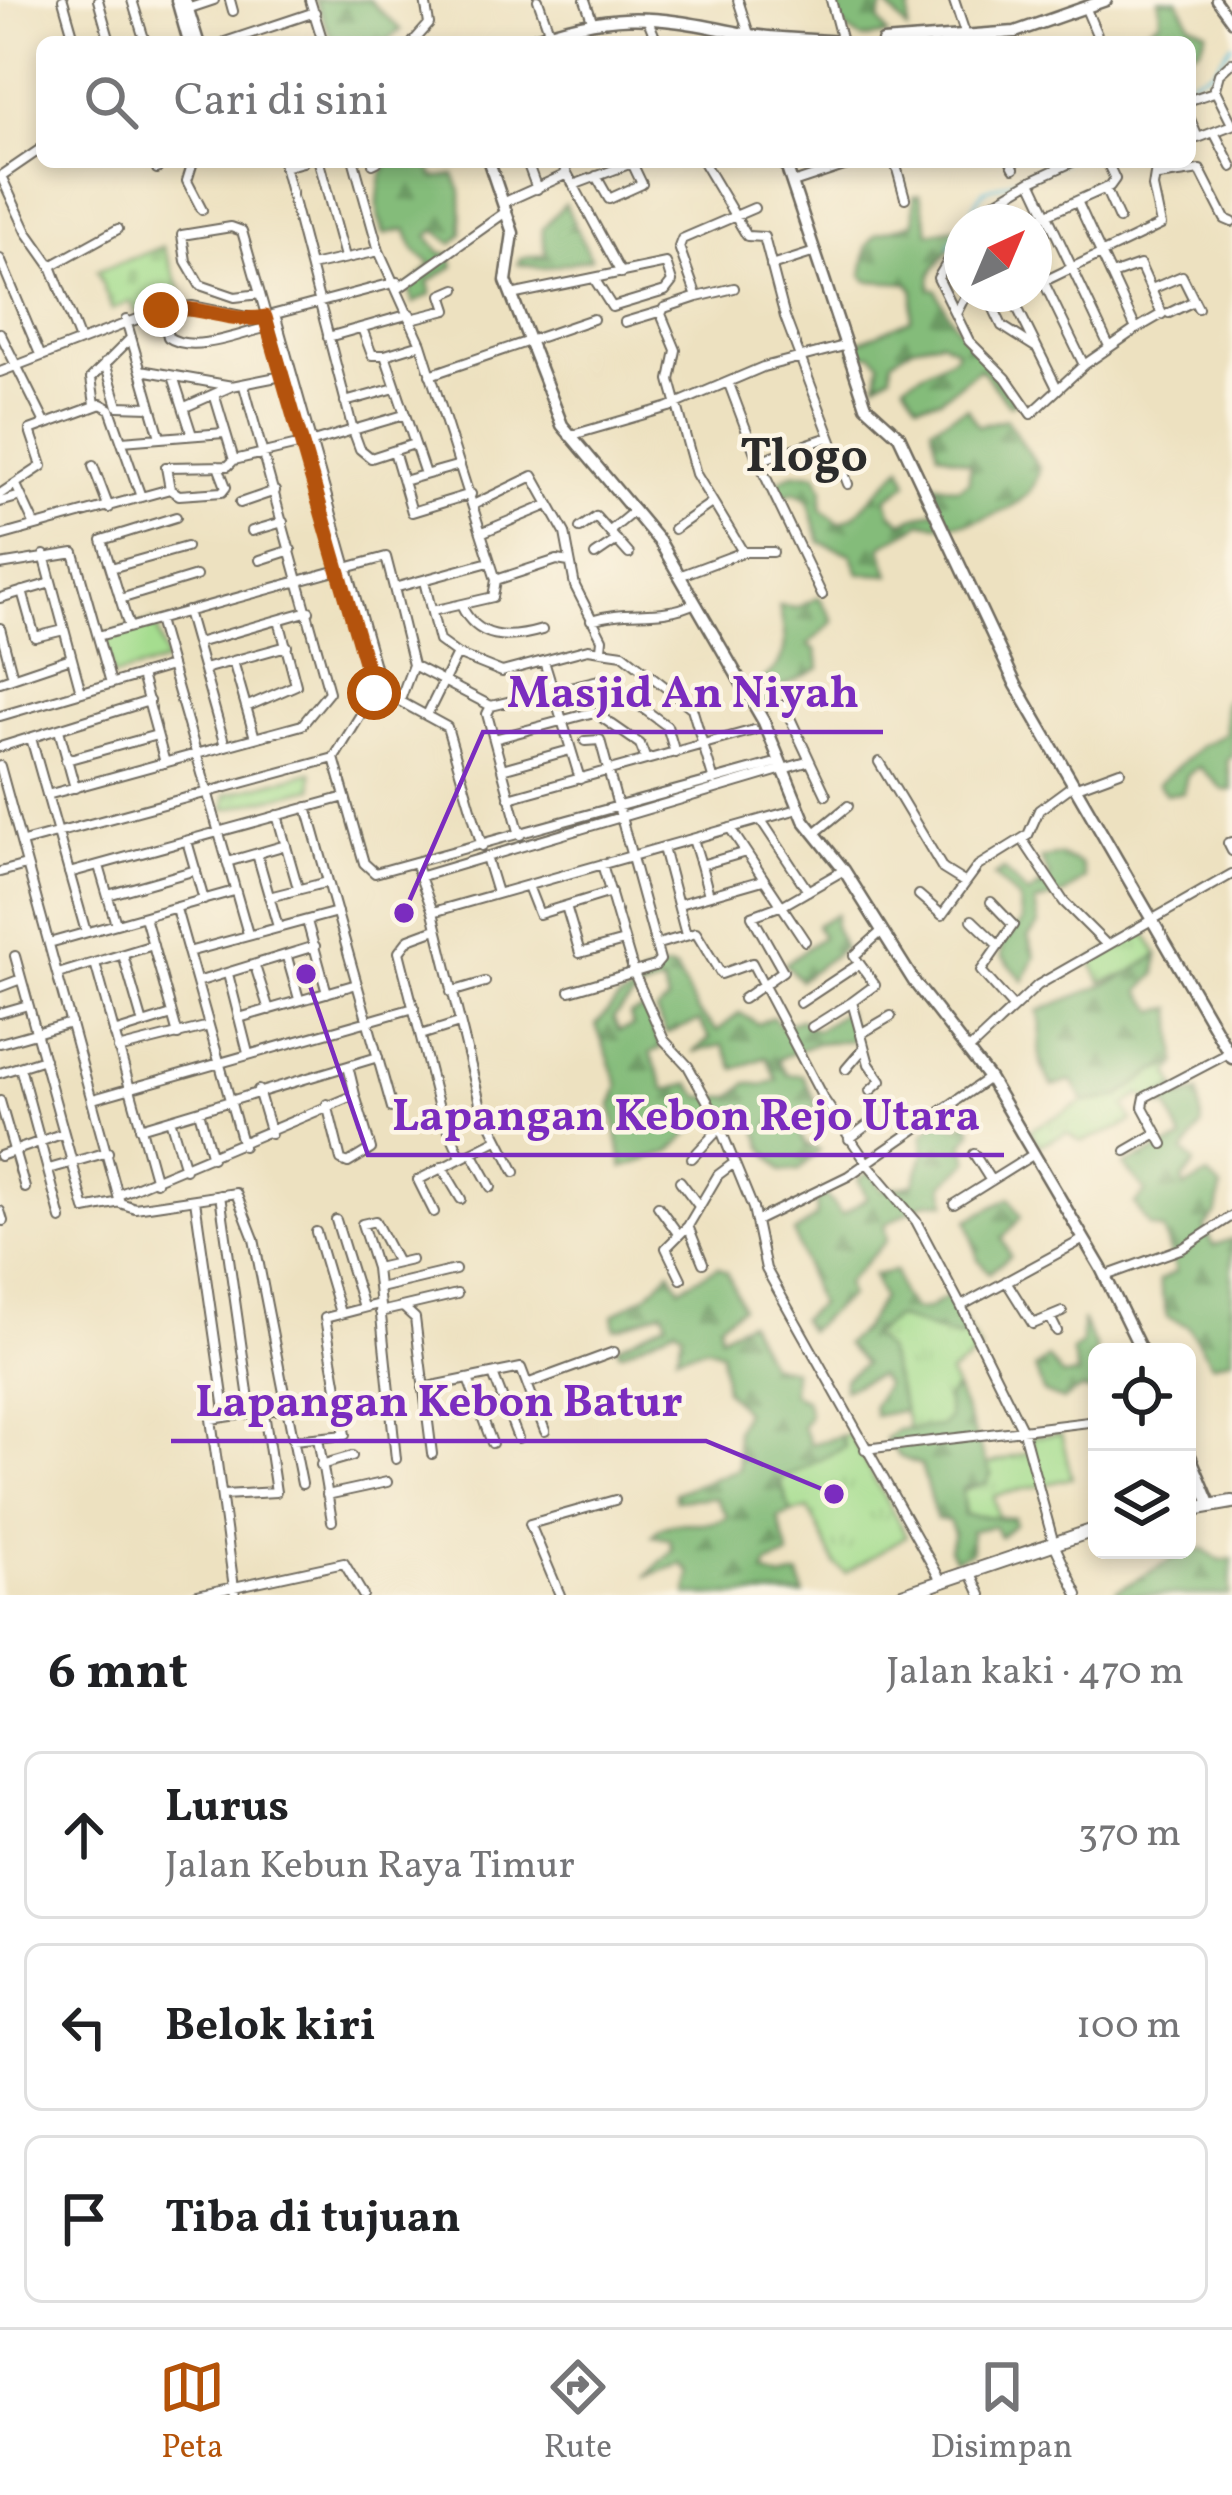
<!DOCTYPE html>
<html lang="id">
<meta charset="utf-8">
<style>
body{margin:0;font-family:Vollkorn,serif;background:#f6f6f6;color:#202124}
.controls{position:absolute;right:36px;bottom:36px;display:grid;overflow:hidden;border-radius:18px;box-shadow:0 6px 18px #0003}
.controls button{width:108px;height:108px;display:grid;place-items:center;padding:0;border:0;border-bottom:3px solid #e0e0e0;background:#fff;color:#202124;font:60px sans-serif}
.compass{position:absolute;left:944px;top:204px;width:108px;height:108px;border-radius:50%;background:#fff;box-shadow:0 6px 18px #0003;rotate:44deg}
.stop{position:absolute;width:36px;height:36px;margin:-27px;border:9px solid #b45309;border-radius:50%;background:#fff}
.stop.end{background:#b45309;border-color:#fff;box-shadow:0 3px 12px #0008}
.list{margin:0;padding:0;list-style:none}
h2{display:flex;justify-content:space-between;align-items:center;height:156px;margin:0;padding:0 48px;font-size:51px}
h2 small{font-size:39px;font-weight:400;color:#757577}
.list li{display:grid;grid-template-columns:78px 1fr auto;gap:36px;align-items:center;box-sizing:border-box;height:168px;margin:0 24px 24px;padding:0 24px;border:3px solid #e0e0e0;border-radius:18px}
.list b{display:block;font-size:45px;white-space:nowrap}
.list p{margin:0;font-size:39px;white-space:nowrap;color:#757577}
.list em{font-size:39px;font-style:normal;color:#757577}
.icon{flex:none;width:66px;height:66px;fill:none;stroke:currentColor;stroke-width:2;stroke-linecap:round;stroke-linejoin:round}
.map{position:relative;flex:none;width:1232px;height:1595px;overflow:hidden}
.search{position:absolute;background:#fff;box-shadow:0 6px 18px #0003;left:36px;right:36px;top:36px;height:132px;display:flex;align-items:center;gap:30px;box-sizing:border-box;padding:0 42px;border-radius:18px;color:#757577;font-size:45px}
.sheet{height:732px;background:#fff}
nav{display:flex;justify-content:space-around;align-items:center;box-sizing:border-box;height:168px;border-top:3px solid #e0e0e0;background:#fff;font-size:33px;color:#757577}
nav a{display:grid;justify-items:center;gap:6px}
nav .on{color:#b45309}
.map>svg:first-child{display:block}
.grass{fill:url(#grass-tufts);stroke:#68845d;stroke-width:3}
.forest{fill:url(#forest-firs);stroke:#587452;stroke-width:3;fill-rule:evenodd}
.cemetery{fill:url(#cemetery-stones);stroke:#68845d;stroke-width:3}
.green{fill:#a5dd8f;stroke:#68845d;stroke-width:3}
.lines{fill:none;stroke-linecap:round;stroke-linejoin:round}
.stream{stroke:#5cbeda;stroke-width:3}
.minor-casing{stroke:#6f6b5f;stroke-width:12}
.tertiary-casing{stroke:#6f6b5f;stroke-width:15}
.secondary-casing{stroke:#6f6b5f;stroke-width:16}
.minor{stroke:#fff;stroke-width:8}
.tertiary{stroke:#fff;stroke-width:10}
.secondary{stroke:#fff;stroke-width:12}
.route{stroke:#b45309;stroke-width:15}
.labels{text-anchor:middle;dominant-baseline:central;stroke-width:9;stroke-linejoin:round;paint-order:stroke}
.quarter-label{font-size:48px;font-weight:bold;fill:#2b2b2b;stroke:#fcf5e5}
.leader{fill:none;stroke:#7b2cbf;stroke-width:4.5}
.callout-dot{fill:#7b2cbf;stroke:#fcf5e5;stroke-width:4.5}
.callout-label{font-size:45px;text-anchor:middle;font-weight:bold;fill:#7b2cbf;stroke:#fcf5e5;stroke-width:9;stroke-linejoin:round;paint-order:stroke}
</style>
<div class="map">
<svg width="1232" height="1595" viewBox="0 0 1232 1595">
<defs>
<pattern id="grass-tufts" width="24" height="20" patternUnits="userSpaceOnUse" patternTransform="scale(3)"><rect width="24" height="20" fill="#a5dd8f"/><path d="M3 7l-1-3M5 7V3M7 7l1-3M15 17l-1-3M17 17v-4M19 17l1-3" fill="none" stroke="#8ebe7c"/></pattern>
<pattern id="forest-firs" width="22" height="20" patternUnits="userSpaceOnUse" patternTransform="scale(3)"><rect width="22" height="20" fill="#84bc7a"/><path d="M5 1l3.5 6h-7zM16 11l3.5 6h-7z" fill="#6c9964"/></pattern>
<pattern id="cemetery-stones" width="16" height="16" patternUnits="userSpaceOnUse" patternTransform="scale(3)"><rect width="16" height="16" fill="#a5dd8f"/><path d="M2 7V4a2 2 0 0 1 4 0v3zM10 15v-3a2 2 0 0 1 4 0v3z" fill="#8ebe7c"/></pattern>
</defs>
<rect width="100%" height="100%" fill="#fcf5e5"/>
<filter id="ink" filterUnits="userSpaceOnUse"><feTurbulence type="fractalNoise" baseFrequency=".00833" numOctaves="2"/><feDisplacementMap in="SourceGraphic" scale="24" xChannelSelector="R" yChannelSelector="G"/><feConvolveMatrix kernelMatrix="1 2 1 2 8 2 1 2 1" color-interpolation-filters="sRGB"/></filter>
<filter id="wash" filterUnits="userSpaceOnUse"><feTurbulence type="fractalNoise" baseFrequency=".004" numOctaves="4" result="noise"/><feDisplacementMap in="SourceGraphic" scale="48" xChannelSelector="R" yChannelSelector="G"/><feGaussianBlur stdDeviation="2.7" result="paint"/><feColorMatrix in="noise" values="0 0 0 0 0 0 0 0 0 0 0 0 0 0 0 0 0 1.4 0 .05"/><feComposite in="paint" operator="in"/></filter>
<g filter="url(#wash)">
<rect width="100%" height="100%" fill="#ede1c0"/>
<path class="grass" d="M312,772L313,788L225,809L226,794Z
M1144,930L1158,955L1131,973L1101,982L1091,960Z
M1177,1064L1170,1074L1175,1086L1163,1095L1164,1107L1140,1095L1125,1105L1132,1121C1116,1133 1100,1133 1082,1142L1067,1133L1039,1145L1030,1130L1084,1102L1119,1097L1153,1072Z
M896,1317C921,1324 942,1333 968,1328L980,1352L949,1374L956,1389L948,1396L949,1418L942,1426L904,1431L908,1424L891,1369L871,1335Z
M849,1434L906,1536L846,1573L835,1564L809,1509L791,1513L780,1480L845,1447L841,1436Z
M1061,1434L1072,1478L994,1496L998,1517H966L961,1491L984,1483L991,1474L985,1465L1034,1451L1031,1437Z"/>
<path class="forest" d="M315,0H369L401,30L384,42L333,41Z
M835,0H920L921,3L910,8L908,30L884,2L879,20L888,35L862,39L842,26Z
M1159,0H1178L1190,23L1207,31L1201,46L1190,53V42H1129L1160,20Z
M388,162H427L434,178L454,175L461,191L462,234L453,244L435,230L428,236L440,253L450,254L454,266L428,282L431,294L413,303L409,288L431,264L415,251L406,229L384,234C374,217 377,178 388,162Z
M920,195L929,233L956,228L961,234L931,273L930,289H936C953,335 993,361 1015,402L1009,405L980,368L940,399L918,403L904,383L955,355L957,350L941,340L913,346L892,360L891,374L877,383L880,362L872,354L855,357L852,351L854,344L911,319L914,291L908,283L868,281L862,275L867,246L876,234L914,223V196Z
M565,204L591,259L544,268L518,264L520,259L546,254L542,229Z
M967,408L978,426L1006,419L1039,468C1036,513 956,532 921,522C909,534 893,536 881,547L890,575L859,573L851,554L820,542L808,500L794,492L780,498L774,485C789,472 799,472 817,474L823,489L821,509L839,523L853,517L902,466L908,483L887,498L891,513L902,522L937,510L928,488L932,483L958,488L969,481L970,463L938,452L932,426Z
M819,597L834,621L808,645L816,650L820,668L778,689L766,713L753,687C791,659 788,649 779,606L797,608Z
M1232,694V756L1227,760L1232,790H1224L1199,767L1187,775L1183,793L1166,794L1158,784L1201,746L1225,734L1224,702Z
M1060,855L1081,864L1085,878L1065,894L1035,903L1039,925L1028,937L1035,956L1024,981L1002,956V944L1022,922L1019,900L994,876L1004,870L1028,895L1050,877L1041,859Z
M836,914L834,926L844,948L800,980L785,964L822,937L816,925Z
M1158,955L1156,974L1140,991L1156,1011L1173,1008L1177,1064L1153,1072L1119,1097L1084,1102L1072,1081L1053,1086C1027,1050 1048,1038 1038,1011L1119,979Z
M667,968L676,970L698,1012L717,1031L740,1013L758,1024L772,1017L782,1027L800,1019L816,1031L846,1011L855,1040L817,1043L778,1059L787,1075H803L817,1106L801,1115L800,1134L806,1145L820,1150L799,1170L782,1171L763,1147L755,1123H729L714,1110L670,1152L623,1168L612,1105L619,1086L596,1025L617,1001L636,991L642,976ZM662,983L668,1001L656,1012L666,1033L699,1021L710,1039L693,1052L723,1045L735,1069L766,1057L777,1080L763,1085L747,1083L731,1097H700L690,1084L666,1090L650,1053L661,1048L645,1009L630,1015L633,1026L619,1031L613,1018L640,991Z
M1175,1086L1181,1098L1198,1092L1202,1125L1184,1152L1195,1163L1182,1181L1184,1188L1208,1175L1221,1188L1217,1213L1204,1227L1213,1246L1232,1239V1358L1212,1364L1188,1326L1167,1317L1159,1281L1176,1271L1163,1230L1149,1226L1135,1204L1146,1192L1124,1165L1182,1140L1163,1095Z
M968,1119L973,1130L963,1144L969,1161L943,1185L947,1202H927L884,1225L887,1240L846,1283L849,1296L808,1331L800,1319L818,1305L794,1233L817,1216L816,1201L825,1195L842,1215L867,1198L858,1179L870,1172L883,1190L914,1184L924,1155L923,1134L937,1121L959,1127Z
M1010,1198L1021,1217L1002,1239L1010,1256L989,1273L978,1259L968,1220Z
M718,1267L727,1272L742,1307L719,1323L720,1336L748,1321L769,1364L793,1370L792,1394L805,1399L809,1415L802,1427L811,1444L841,1436L845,1447L780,1480L791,1513L778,1518L789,1556L768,1564L764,1573L781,1579L799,1575L804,1595H687L691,1573L682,1564L646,1576L673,1550L670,1539L652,1536C669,1512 703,1532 728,1517L715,1497L676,1500L675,1493L739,1469L736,1431L744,1411L725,1390L721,1352L707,1347L677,1355L683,1332L676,1327L620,1353L617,1347L667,1321L663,1310L622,1327L615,1328L613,1315L649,1293L670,1271L680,1288Z
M895,1271L902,1295L914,1310L928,1309L949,1295L968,1328L961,1337C952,1338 911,1321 896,1317L871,1335L886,1350L904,1410L875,1416L873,1406L885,1384L878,1375L844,1389V1379L864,1364L845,1344L863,1329L882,1298L873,1275Z
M1082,1320L1097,1350L1090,1360L1097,1373V1393L1081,1389L1063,1400L1043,1392L1035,1368L1048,1358L1062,1376L1078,1375L1072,1351L1082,1344Z
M956,1389L991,1474L987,1483L962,1489L964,1515L1014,1518L1015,1524L1000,1537L993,1526L971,1531V1552L955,1559L949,1549L954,1534L949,1521L936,1519L921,1465L900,1457L885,1439L897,1430L942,1426L949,1418L946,1398Z
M1204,1549L1220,1561L1232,1559L1229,1595H1117V1590C1147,1578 1173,1551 1204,1549Z"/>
<path class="cemetery" d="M163,247L185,300L138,314L130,301L112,310L97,271Z"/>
<path class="green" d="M155,621L166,662L113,676L102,636Z"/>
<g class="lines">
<path class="stream" d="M1190,80L1214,69L1232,44
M965,222L983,191L1063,162
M949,246L962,227"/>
</g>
</g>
<g filter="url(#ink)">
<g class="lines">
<g class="minor-casing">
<path id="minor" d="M63,0L75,42
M98,0L110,42
M132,0L145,42
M230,0L233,11
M310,0L323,42
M538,0L553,42
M585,0L593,23
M738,0L749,34
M831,0L842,42
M954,0L968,42
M1216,0L1232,22
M187,9L214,0
M1086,9L1100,42
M647,18L657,42
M225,42L315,12
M413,42L429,24L425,0
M1214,88L1232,124
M1190,100L1214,92L1219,74L1232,62
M1190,119L1198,138L1232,125
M1215,134L1232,167
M155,162L157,169
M193,162L187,181L202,210
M283,162L353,430L313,442
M319,162L345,257
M354,162L379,251L421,344L496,580L493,597L432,611
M527,162L537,189
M561,162L621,273
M703,162L747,236L764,237L785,317L848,484
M895,162L905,198
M1011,162L1014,168
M373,164L377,162
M284,167L303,162
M1,176L27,232L51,266L79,338
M1,176L42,148
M1158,176L1200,170L1225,219L1232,222
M1031,181L1072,162
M793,183L856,162
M576,184L632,163L642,184L609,199L596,176
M1105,188L1119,219
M505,202L567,174
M974,222L992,204L1031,181L1109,346
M1030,222L1110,186L1115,179L1107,162
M962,238L938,278L969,341L1006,378L1031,414L1084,365L1136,329L1077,201
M0,259L39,352
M1034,262L1084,365
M51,266L118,229
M311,266L379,251
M771,266L815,252
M1112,275L1140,265L1162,314L1136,329
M1034,286L1161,225L1153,187L1157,162
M399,288L507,211
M1154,288L1182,276L1198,308
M260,294L235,297L200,285L186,261L182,235L231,227L242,231L374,693
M987,294L1002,326L1035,347
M511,295L666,263L672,282L665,291L612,307L595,280
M697,297L734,288
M1012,297L1057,388
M162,310L168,337C192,354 240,334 268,327
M1169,313L1194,301
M275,314L382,691
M956,314L966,294
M411,319L447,310L442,295L456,289
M126,320L160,437
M625,322L662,311
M362,328L372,355H385
M0,333L44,421
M328,337L410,314
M421,344L385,355L425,474
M105,363L118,406L150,407
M141,370L232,386L282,376
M0,372L161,310L192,306L256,319L397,282
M430,375L593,319
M173,376L192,435
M729,384L758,461L822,595
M215,397L234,460L302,444
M345,402L395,388
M95,404L91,378L131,338
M185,407L232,386
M404,415L353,430L360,449L371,458L414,444
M569,436L669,407L763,367L844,346
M122,441L224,433
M394,451L412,512L471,494
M758,461L829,437
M93,466L109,508
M403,481L460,465
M16,485L35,526
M170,489L166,467L228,466L234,460
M0,494L42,466L30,430L101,404L110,409L141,497
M0,502L21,496
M240,503L275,491
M475,504L533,476L565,533L575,586L602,639L601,649
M580,528L596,517L629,554
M674,529L710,504
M252,531L283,522
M610,531L634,511
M483,532L548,505
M0,536L170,489L179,495L222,492L226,487L218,466
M743,552L696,474L670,380L676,350L661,314L664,308L697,297L679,247L682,239L754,208
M44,555L81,692
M595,555L617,540
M260,560L291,550
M0,565L74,553L111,683
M111,568L186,547
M679,576L743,552H773
M496,580L557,560L569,562
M424,581L439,641L457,654
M22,591L35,637L64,630
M0,598L51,583
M120,599L196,576
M461,605C477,640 508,640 542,630
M187,611L225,746
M158,620L248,934
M591,620C627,608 661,620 695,603
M129,627L102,540L176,517
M0,628L13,677
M98,636L386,557L394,588
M197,643L309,611
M233,661L255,738
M544,661L580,779
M413,665L491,706
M204,669L287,646
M141,675L165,763
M0,682L71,658
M381,691L447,727L482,846
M374,693L334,758L364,863L375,873L779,762
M400,700L413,665L394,588L489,562
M784,705L810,761
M246,707L296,685L279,620
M427,715L457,654L502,672L588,649L623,654L692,708L714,781
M0,716L171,666
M59,730L75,788
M31,738L86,932
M494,739L594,712L640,744L646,760
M0,747L149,701
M66,760L157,735
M879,762L943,869L964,882
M0,766L120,1203L135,1208L236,1193L254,1239L287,1408L337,1397
M502,769L570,750
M1074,788L1120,771
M47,795L302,725L329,692L244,386
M509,798L754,730
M307,807L392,1108
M277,815L298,888
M761,820L808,891
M730,828L805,941
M815,833L848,806
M520,835L487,714L491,706L603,679L667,726L675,753
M693,839L701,865
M1022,839L1064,902L1106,944
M187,841L204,900
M23,842L334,758
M1232,842L1228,843L1232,851
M663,848L686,935
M257,854L278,927
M486,857L497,893
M227,862L286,845
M415,863L433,912L480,1103L515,1172
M602,864L634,973L664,1040L688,1066L714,1113L753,1208L766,1269L940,1579
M99,866L116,924
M0,872L26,865
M69,873L345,797
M422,876L810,761L826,795
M528,886L539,914L611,892
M108,895L196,870
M709,895L701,865L746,852
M919,895L942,915L978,866L1028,835L1039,810L1073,785
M269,897L328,882
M991,902L1013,925L981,971L1013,1007
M679,904L763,880
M566,906L580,953L624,941
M176,909L243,1146
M433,912L798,809
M145,917L178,1035
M972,920L997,944
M307,921L327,993
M436,929L409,939L399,952L439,1108L461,1157
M49,943L234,891
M658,944L696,933L721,974L752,963L823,1098L867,1163L916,1221L961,1306L1023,1431L1054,1544L1078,1595
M188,952L337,912
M123,955L143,1024
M15,956L85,1209L120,1202
M287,957L299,999
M95,963L156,1182
M255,966L269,1010
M58,974L153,945
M228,974L248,1053
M197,982L315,946
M0,987L21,979
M570,991L655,966L660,960L600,740L585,741
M451,992L485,982
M743,999L783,971L752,916L785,904L844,870
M800,1003L859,964
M0,1013L28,1005
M239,1018L357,984
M812,1027L852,1002
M114,1033L172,1015
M862,1033L891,1016
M424,1034L459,1023
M0,1043L71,1023
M118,1049L209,1026
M970,1049L1038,985L1232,874
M20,1067L61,1219
M846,1069L864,1048
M0,1073L44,1059
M258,1090L271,1134
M870,1091L881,1081L869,1064L852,1002L875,985L854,956L882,931
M93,1099L414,1008
M0,1101L25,1188
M327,1104L341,1160L348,1163L371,1149L355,1095
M199,1111L212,1158
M170,1119L185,1169
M140,1128L348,1066
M849,1139L870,1123
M1163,1144L1143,1107L1145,1097L1229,1053
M1126,1151L1157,1133
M472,1153L491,1187
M974,1154L991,1181
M0,1156L64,1133
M692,1158L720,1128
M442,1167L461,1199
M49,1169L108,1152
M680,1181L699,1206
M118,1195L355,1095L348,1066L378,1057
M220,1195L251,1413
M195,1200L226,1417
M954,1204L1034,1154
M658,1206L679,1235
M0,1211L3,1221
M434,1212L418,1180L497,1140
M336,1220L363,1307
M756,1221L848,1176L989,1078
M316,1232L340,1313
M703,1263L688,1226L718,1175L734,1163
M376,1268L411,1260
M1105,1276L1183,1248L1232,1216
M681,1279L666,1248L687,1227
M1006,1281L1033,1324L1062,1312
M379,1288L455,1270
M961,1306L1084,1239
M403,1307L415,1318L432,1454
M380,1312L457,1294
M1050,1317L1057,1331
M493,1374L518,1438
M468,1379L492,1443
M527,1384L614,1352
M423,1388L521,1368L545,1431
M318,1438L332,1521
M293,1440L345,1435L325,1318L379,1304
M865,1449L1097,1421
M396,1459L376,1268L362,1224L375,1221L397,1263
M321,1465L352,1456
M223,1495L276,1492L265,1419
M327,1495L387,1482
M970,1571L981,1595
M197,1595L344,1563L363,1595
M235,1595L211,1419L287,1408L302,1484
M560,1595L530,1524L615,1500"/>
</g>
<g class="tertiary-casing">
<path id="tertiary" d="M177,0L189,42
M185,0L198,42
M523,42C608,11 649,14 735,32C768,40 806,38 839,42
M883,42L1015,32L1106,0
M489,162L513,233L506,281L562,425L660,542L764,722L804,820L844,870L915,983L989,1078L1101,1268L1142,1352
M785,162L866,406L899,436L1016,685L1232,1058
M1187,1449L1211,1506"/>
</g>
<g class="secondary-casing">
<path id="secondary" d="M1187,1510L1232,1502
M902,1595L1097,1529"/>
</g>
<use href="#minor" class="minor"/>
<use href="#tertiary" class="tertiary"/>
<use href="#secondary" class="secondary"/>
</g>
</g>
<g class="lines" filter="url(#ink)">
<path class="route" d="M161,310C198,303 229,324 265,317L374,693"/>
</g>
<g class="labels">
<g class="quarter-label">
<text x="804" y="458">Tlogo</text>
</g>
</g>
<path class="leader" d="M404 913L483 732H883M306 974L368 1155H1004M834 1494L706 1441H171"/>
<g class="callout-dot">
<circle cx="404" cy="913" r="12"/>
<circle cx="306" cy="974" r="12"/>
<circle cx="834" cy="1494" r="12"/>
</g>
<g class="callout-label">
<text x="683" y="707">Masjid An Niyah</text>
<text x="686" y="1130">Lapangan Kebon Rejo Utara</text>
<text x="439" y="1416">Lapangan Kebon Batur</text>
</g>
</svg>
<div class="controls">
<button><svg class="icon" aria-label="locate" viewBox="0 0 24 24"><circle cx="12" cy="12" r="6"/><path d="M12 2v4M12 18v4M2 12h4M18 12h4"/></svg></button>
<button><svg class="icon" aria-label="layers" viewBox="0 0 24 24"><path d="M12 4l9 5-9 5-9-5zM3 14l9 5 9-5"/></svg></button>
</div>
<svg class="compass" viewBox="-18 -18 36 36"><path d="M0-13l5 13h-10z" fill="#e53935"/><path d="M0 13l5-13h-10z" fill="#757577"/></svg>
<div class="stop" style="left:374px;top:693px"></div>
<div class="stop end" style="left:161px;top:310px"></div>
<div class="search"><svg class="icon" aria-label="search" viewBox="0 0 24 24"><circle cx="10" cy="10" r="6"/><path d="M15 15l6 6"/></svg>Cari di sini</div>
</div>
<section class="sheet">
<h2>6 mnt<small>Jalan kaki · 470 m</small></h2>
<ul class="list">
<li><svg class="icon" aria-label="ahead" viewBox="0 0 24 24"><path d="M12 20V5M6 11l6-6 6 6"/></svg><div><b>Lurus</b><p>Jalan Kebun Raya Timur</p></div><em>370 m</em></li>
<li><svg class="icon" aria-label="left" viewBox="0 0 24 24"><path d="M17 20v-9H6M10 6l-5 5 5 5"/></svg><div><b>Belok kiri</b></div><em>100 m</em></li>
<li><svg class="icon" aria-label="arrive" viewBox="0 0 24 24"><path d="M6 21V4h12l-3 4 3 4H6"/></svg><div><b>Tiba di tujuan</b></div></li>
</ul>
</section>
<nav>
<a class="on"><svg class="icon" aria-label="map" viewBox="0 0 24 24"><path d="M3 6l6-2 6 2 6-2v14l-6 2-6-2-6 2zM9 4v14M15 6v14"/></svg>Peta</a>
<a><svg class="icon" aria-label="directions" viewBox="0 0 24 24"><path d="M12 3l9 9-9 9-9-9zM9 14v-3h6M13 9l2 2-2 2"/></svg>Rute</a>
<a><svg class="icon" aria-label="saved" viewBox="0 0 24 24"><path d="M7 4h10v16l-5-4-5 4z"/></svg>Disimpan</a>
</nav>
